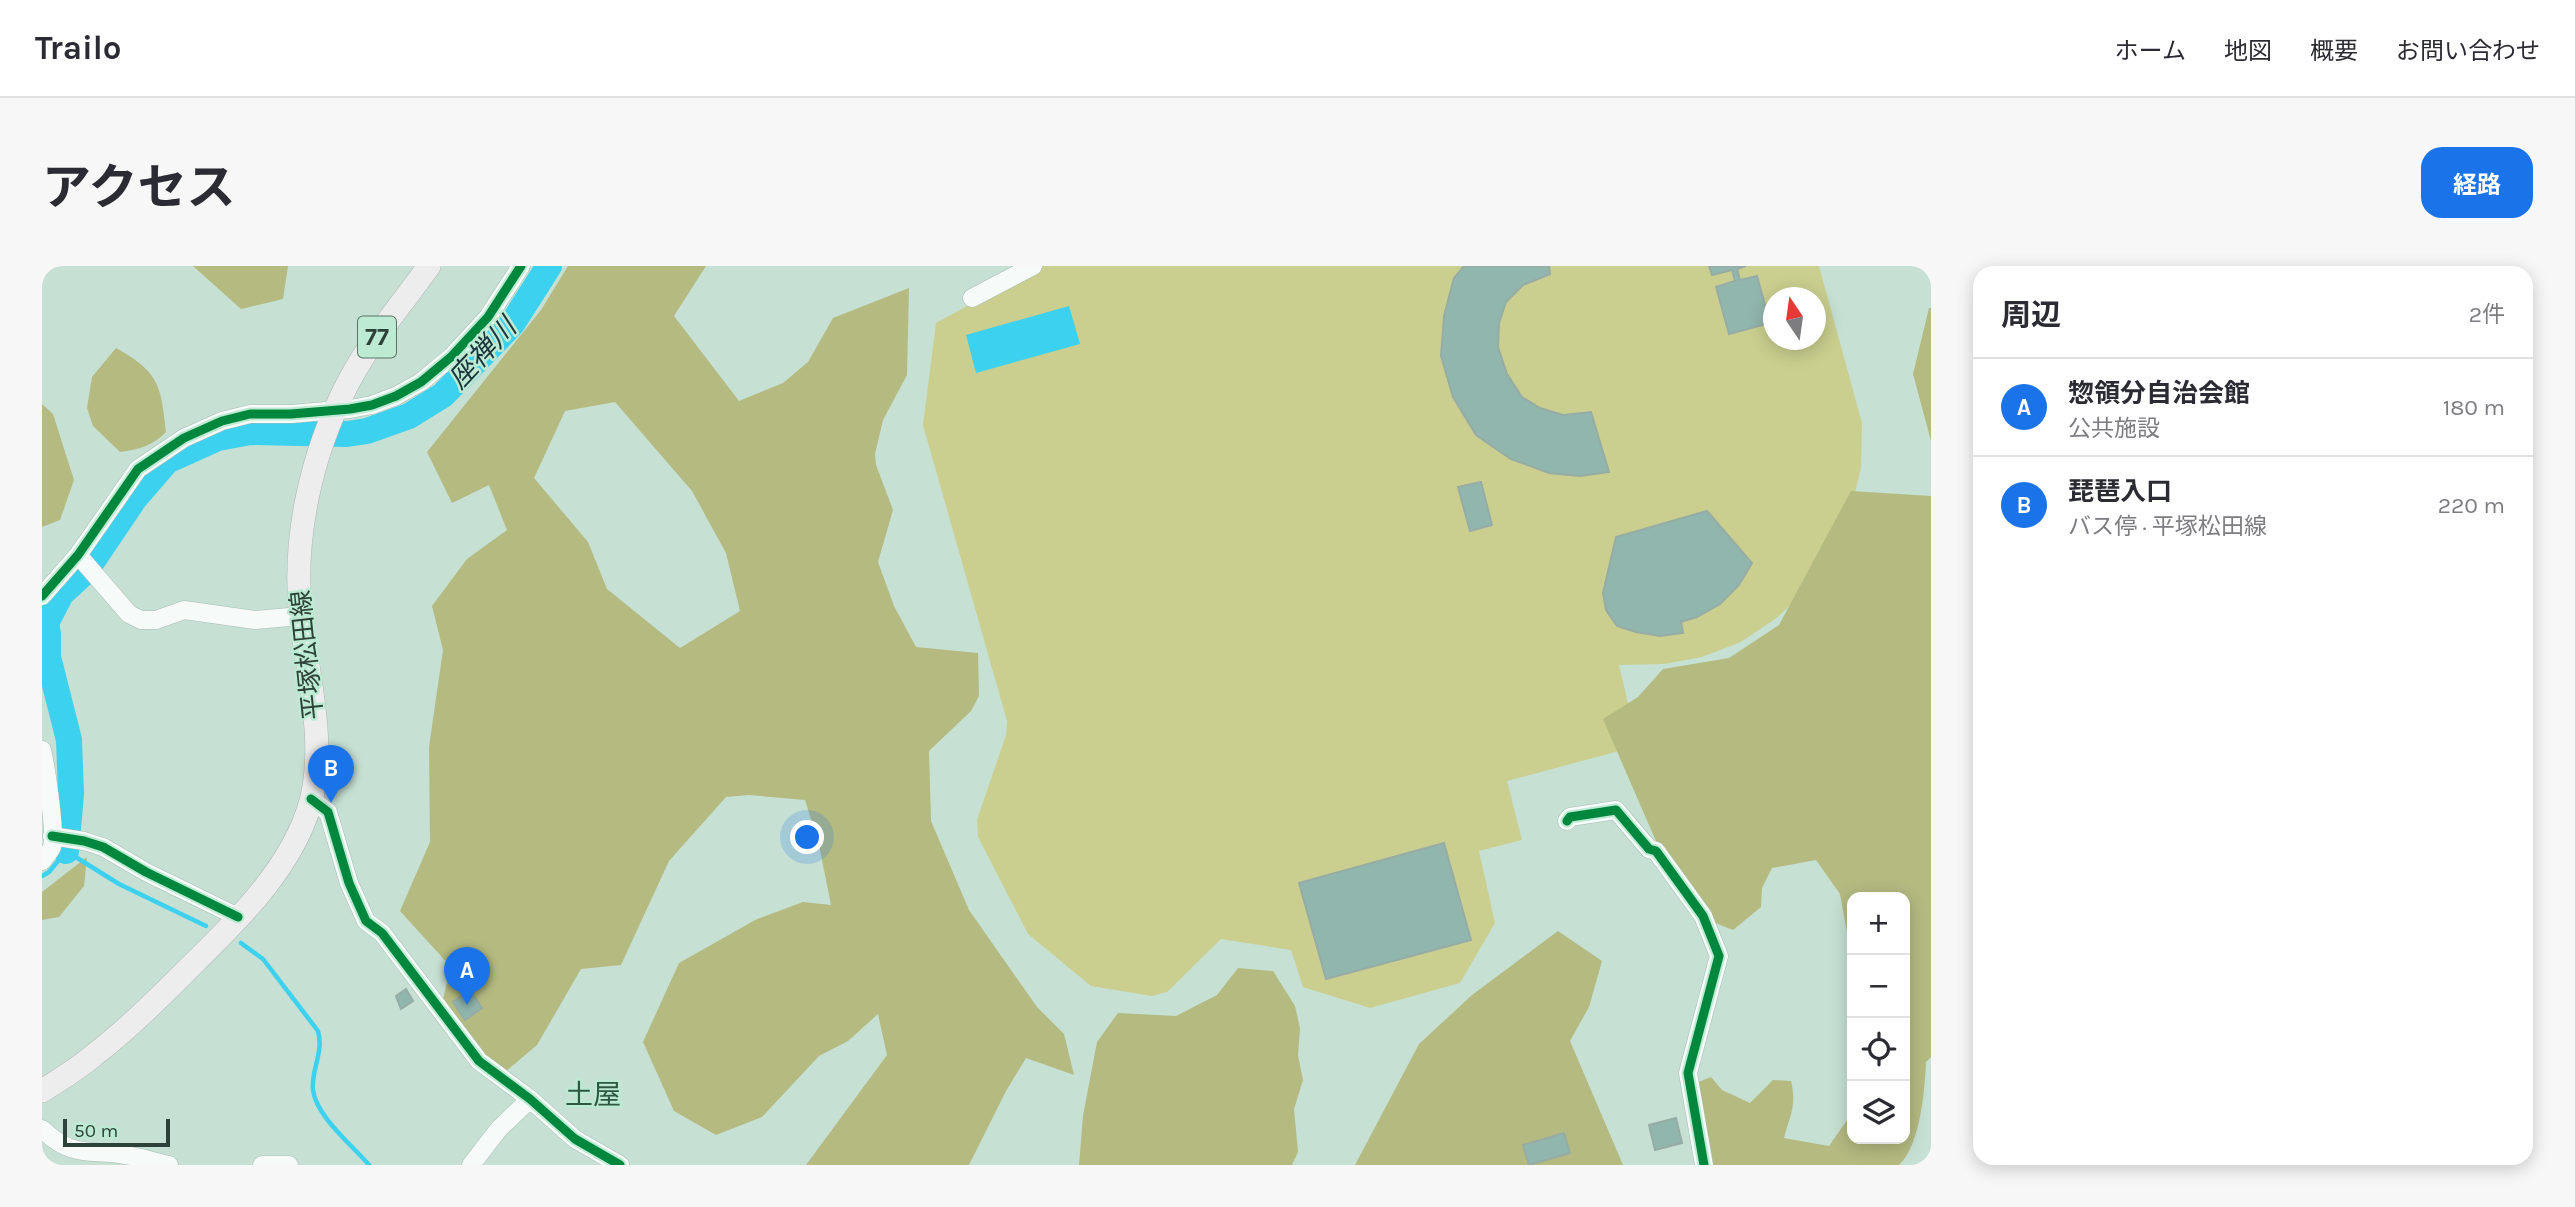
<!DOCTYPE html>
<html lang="ja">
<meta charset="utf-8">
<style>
body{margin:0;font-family:Karla,"Noto Sans JP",sans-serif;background:#f7f7f7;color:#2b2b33}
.controls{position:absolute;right:21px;bottom:21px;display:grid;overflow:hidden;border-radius:14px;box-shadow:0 4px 18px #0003}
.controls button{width:63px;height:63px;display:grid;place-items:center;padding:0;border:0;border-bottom:2px solid #e1e1e2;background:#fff;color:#2b2b33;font:35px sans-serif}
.compass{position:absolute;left:1721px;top:21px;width:63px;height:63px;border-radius:50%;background:#fff;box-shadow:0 4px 18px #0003;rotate:347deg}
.scale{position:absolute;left:21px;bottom:18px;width:107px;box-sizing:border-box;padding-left:7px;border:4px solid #2e4138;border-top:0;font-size:19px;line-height:24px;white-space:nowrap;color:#2e4138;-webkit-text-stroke:5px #bcead2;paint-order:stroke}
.you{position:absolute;left:766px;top:572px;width:24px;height:24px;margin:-18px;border:5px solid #fff;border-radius:50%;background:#1a73e8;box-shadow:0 0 0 10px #1a73e833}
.badge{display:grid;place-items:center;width:46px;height:46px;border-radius:50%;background:#1a73e8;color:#fff;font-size:23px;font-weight:700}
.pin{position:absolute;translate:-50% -58px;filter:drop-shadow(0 2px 4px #0008)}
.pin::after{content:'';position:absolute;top:37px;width:24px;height:21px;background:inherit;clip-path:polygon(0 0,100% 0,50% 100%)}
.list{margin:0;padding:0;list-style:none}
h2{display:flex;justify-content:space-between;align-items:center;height:91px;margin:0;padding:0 28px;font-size:30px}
h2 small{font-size:23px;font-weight:400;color:#7c7c81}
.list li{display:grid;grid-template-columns:46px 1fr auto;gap:21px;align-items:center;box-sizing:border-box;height:98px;padding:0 28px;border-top:2px solid #e1e1e2}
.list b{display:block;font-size:26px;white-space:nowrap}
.list p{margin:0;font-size:23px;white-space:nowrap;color:#7c7c81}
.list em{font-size:23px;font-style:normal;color:#7c7c81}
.icon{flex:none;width:38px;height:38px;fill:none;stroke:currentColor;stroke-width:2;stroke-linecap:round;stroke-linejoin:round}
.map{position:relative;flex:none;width:1889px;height:899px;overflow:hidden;border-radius:21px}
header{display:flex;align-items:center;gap:42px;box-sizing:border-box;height:98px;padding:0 35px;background:#fff;border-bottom:2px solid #e1e1e2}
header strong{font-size:33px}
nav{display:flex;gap:38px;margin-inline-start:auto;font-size:24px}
.intro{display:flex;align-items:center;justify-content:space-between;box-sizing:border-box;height:168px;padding:0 42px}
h1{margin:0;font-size:49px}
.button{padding:18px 32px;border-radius:21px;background:#1a73e8;color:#fff;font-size:24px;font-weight:700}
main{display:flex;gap:42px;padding:0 42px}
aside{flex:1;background:#fff;border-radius:21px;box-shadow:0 4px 18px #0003}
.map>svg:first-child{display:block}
.green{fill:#cacf8f;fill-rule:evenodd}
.forest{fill:#b4ba80;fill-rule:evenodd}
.water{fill:#3cd1ef}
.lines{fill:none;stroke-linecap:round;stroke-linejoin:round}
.stream{stroke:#3cd1ef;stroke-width:4.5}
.river{stroke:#3cd1ef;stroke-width:26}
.building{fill:#91b6ad;stroke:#96aca4;stroke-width:2}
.minor-casing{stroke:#a8bcb2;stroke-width:19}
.major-casing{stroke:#aeb3b1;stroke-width:24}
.minor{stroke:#f6faf8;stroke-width:18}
.major{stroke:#ededed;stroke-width:23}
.cycleway-casing{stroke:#bcead2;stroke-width:13}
.cycleway{stroke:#00873e;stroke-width:9}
.labels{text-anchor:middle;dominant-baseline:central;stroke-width:5;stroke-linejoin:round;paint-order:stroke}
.shield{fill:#bcead2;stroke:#597466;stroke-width:2}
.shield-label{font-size:24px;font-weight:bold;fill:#2e4138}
.street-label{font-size:26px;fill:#2e4138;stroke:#bcead2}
.water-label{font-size:28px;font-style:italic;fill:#1b343d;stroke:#bcead2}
.neighbourhood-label{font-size:28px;fill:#2e5744;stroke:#bcead2}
</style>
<header>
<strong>Trailo</strong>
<nav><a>ホーム</a><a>地図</a><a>概要</a><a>お問い合わせ</a></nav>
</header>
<div class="intro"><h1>アクセス</h1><a class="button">経路</a></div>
<main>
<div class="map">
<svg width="1889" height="899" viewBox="0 0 1889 899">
<rect width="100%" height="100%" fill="#c6e0d3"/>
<path class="green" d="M998,0H1777L1820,157L1819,202L1810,239L1772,315L1736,351L1699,376L1660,391L1622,398L1577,399L1596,480L1465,515L1480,574L1437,585L1453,657L1418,717L1328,742L1261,721L1249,684L1179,673L1125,726L1110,730L1049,720L986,668L936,571L935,554L964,469L965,455L881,159L894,57ZM1731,32H1773V74H1731Z"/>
<path class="forest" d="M151,0H246L241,33L199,43Z
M526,0H664L632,50L697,135L741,117L766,96L791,52L867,22L865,109L841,154L833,188L834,199L851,244L836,296L852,340L874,381L936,387L937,430L929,445L887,485L889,555L927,644L995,741L1022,768L1032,809L984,792L964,825L927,899H764L845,789L836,748L806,775L777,790L720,851L674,869L632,845L601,776L637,697L715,653L761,636L789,639L777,579L763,534L707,529L684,531L627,595L579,699L539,703L495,779L456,812L401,733L409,701L358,645L388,576L387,481L401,384L390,340L425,293L465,264L447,219L410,237L385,186L499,44ZM573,136L650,225L684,287L698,345L638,382L565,323L546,276L492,212L523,145Z
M1887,42H1889V175L1871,108Z
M74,82C117,106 119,119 124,166C112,179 96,184 78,186L51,160L45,142L50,111Z
M0,138L11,148L32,214L18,254L0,261Z
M1809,225L1889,230V791L1884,796C1883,824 1878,880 1857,899H1671L1663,890L1654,817L1669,811L1680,824L1708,837L1731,814L1749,815C1755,840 1748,849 1742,872L1787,880L1810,847V873H1863V631H1810V692L1798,628L1774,594L1730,602L1720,622L1719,641L1691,664L1666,654L1620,589L1561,453L1596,431L1621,403L1687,392L1737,359Z
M45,591L42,620L17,651L0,654V626Z
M1516,665L1560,695L1547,741L1528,775L1581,899H1313L1377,778L1430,729Z
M1196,702L1231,705L1253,740L1258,762L1256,789L1261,814L1252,843L1256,886L1250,899H1037L1041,850L1055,776L1076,747L1134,750L1175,729Z"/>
<path class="water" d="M1027,40L1038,78L934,107L924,69Z"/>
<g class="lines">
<path class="stream" d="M0,610L7,606L24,585L77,618L164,660
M199,677L221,693L276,765C282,787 269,803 271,824C274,850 310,879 327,899"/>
<path class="river" d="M24,585L29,528L27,474L6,391V368L4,357L19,328L43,306L93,232L125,195L176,172L208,166L305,168L325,165L367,150L401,129L470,58L507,0"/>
</g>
<path class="building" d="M1422,0H1507L1508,8L1481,19L1464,36L1457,57L1456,81L1465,108L1480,131L1498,142L1521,149L1549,146L1567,206L1538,210L1507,207L1469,193L1434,169L1411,131L1399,90L1402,50L1412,12Z
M1667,0H1704L1695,3L1698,14L1715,10L1728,57L1687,68L1674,21L1693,15L1690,4L1670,9Z
M1439,216L1450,259L1428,265L1416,221Z
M1665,245L1710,297L1697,319L1678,338L1655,351L1639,356L1641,367L1618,370L1594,366L1575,360L1564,344L1561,327L1574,271Z
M1402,577L1429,674L1284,713L1257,617Z
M364,723L371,735L359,743L354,730Z
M428,724L440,742L423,754L411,736Z
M1634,852L1640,877L1613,884L1607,859Z
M1522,867L1528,887L1487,899L1481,879Z"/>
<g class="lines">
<g class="minor-casing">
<path id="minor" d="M930,32L991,0
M36,289L87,348L99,354H114L142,344L213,354L259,350
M0,330L36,289L96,203L142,172L180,155L208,148H249L308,143L330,139L354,130L379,116L409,91L446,51L479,0
M0,484C4,501 14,566 10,581C8,586 3,591 0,595
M269,533L286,546L307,617L324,655L340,667L437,795L488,833L533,873L578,899
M1525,555L1528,551L1574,544L1607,583L1614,585L1661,650L1677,690L1646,807L1662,899
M10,570L42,575L61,581L104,606L196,651
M0,863C30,892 46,883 83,889C98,891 113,896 127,899
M220,899H247
M429,899L456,864L488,833"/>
</g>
<g class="major-casing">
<path id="major" d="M0,825C17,814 36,803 52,789C87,762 118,731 149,700C196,654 251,601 269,535C284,476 266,411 259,352C250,273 269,188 306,117C328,75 360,38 387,0"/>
</g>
<use href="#minor" class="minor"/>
<use href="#major" class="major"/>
<g class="cycleway-casing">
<path id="cycleway" d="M0,330L36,289L96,203L142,172L180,155L208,148H249L308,143L330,139L354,130L379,116L409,91L446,51L479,0
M269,533L286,546L307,617L324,655L340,667L437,795L488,833L533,873L578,899
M1525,555L1528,551L1574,544L1607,583L1614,585L1661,650L1677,690L1646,807L1662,899
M10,570L42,575L61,581L104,606L196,651"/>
</g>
<use href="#cycleway" class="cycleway"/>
</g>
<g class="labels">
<rect class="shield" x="316" y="50.5" width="38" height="41" rx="5"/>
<g class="shield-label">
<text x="335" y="71">77</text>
</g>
<g class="street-label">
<text transform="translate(265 389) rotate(-96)">平塚松田線</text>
</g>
<g class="water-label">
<text transform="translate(440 87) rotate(-47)">座禅川</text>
</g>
<g class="neighbourhood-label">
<text x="551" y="828">土屋</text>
</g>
</g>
</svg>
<div class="controls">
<button>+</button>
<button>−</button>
<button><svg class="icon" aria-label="locate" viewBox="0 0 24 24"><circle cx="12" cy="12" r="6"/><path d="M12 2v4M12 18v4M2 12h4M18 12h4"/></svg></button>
<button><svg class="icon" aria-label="layers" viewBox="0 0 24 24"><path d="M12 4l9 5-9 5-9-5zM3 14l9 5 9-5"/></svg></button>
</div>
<svg class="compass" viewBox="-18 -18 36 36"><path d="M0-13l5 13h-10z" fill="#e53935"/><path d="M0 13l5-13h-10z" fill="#7c7c81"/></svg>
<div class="scale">50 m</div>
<div class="you"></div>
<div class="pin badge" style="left:425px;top:739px">A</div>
<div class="pin badge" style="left:289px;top:537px">B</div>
</div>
<aside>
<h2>周辺<small>2件</small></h2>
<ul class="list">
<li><span class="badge">A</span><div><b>惣領分自治会館</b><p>公共施設</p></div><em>180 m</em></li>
<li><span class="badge">B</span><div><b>琵琶入口</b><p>バス停 · 平塚松田線</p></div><em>220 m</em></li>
</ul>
</aside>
</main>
